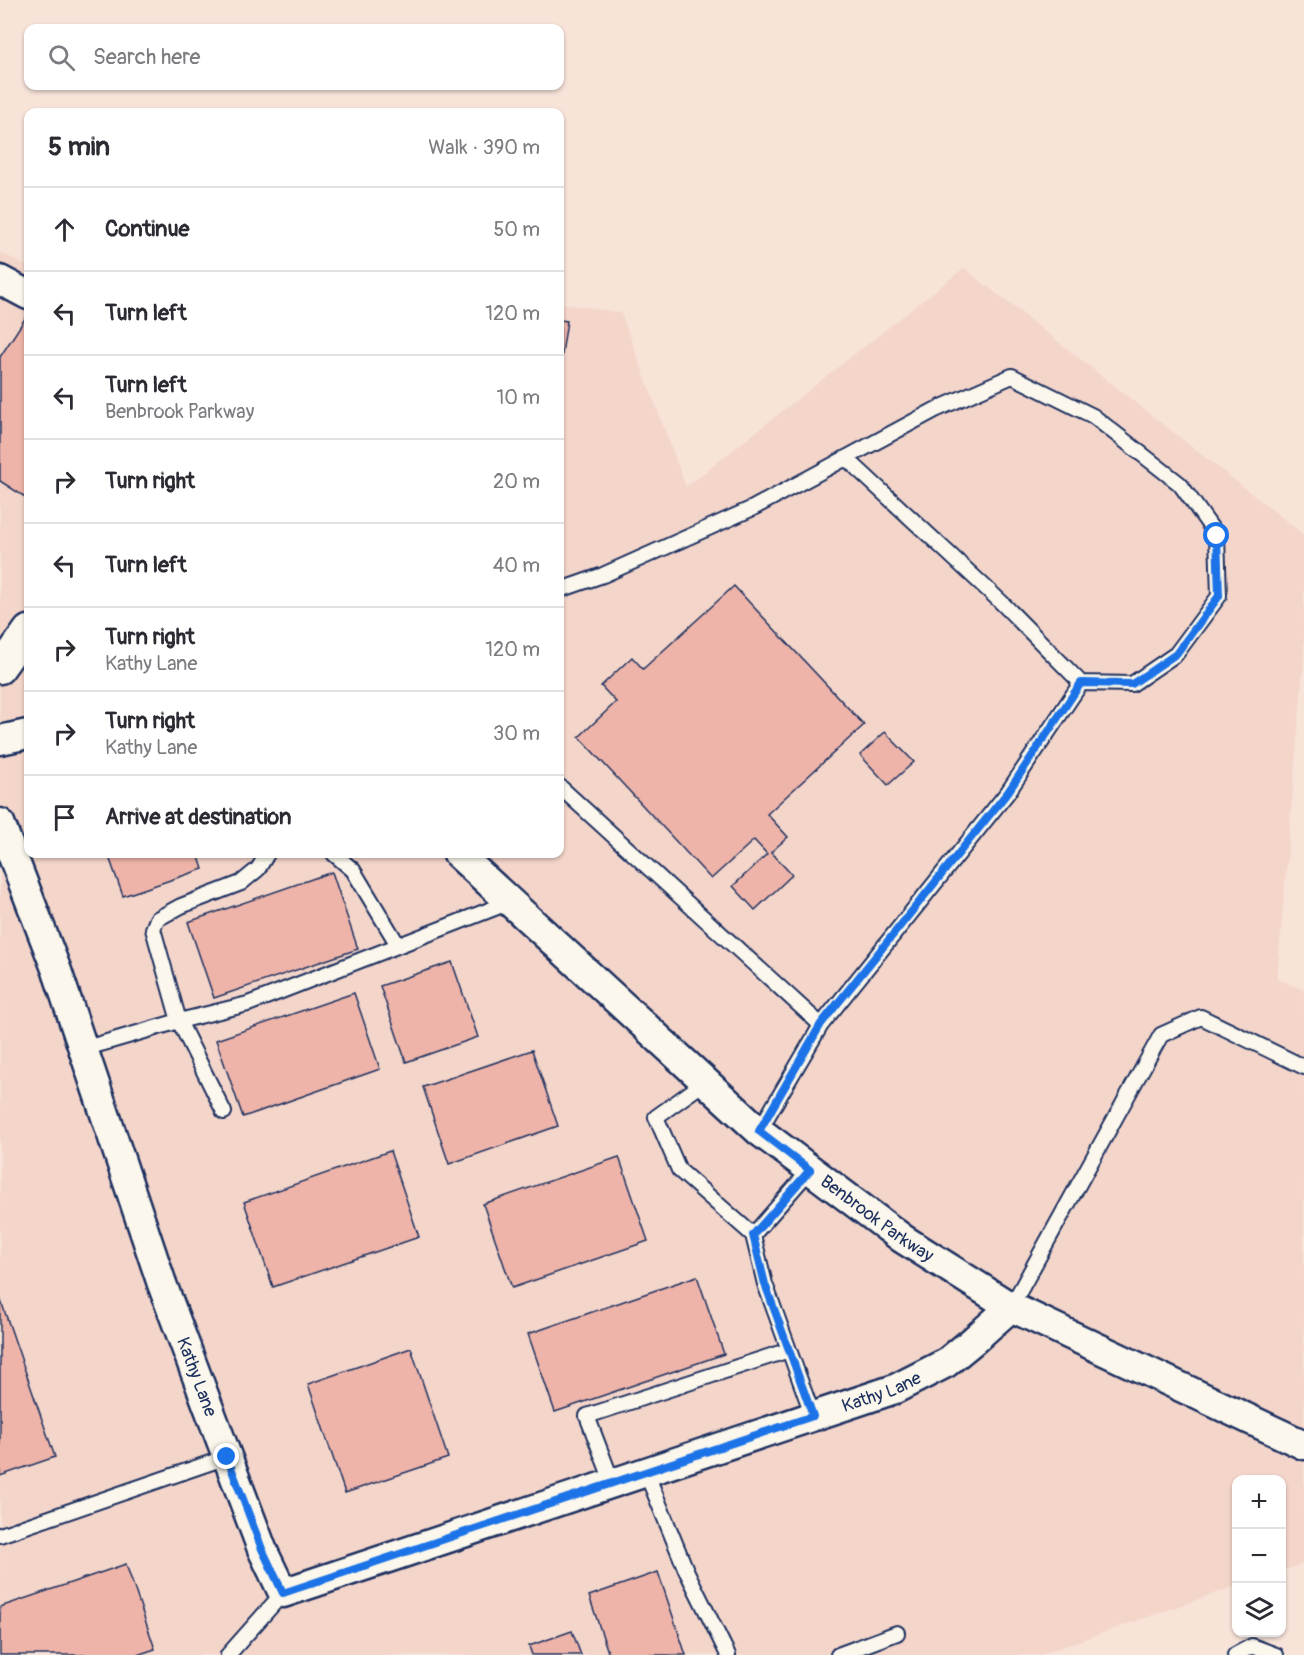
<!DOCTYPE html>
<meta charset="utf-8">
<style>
body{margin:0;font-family:Pangolin,sans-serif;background:#f7f7f7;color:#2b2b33}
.controls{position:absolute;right:18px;bottom:18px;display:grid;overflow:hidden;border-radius:12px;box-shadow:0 2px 4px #0004}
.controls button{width:54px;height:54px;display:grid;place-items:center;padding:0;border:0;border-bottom:2px solid #e1e1e2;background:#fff;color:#2b2b33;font:30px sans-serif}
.stop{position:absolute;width:18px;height:18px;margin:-14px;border:4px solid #1a73e8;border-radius:50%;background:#fff}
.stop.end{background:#1a73e8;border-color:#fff;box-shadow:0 2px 6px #0008}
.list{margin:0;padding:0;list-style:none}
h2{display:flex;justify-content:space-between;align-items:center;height:78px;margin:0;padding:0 24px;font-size:26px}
h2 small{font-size:20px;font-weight:400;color:#7c7c81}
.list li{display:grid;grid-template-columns:39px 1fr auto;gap:18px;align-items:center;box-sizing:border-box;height:84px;padding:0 24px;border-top:2px solid #e1e1e2}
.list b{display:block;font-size:22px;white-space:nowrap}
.list p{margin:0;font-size:20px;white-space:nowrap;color:#7c7c81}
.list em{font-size:20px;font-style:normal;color:#7c7c81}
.icon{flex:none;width:33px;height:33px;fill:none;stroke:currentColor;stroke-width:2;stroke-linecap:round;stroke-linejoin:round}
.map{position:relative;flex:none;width:1304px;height:1655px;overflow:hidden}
.search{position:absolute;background:#fff;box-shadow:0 2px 4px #0004;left:24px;top:24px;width:540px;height:66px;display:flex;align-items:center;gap:15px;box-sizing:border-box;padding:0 21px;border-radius:12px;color:#7c7c81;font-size:22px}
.panel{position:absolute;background:#fff;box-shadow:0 2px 4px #0004;left:24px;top:108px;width:540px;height:750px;border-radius:12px}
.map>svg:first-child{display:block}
.built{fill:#f4d5ca}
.building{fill:#eeb4a9;stroke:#1b2f5e;stroke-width:1.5}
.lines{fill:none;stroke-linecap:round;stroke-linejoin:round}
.lane-casing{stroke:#1b2f5e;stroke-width:18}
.street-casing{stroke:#1b2f5e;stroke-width:33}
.lane{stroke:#fbf7ec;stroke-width:14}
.street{stroke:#fbf7ec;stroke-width:28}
.route{stroke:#1a73e8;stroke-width:8}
.labels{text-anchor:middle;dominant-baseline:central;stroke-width:6;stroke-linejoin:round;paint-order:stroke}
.street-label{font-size:18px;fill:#1b2f5e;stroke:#fbf7ec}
</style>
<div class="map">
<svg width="1304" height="1655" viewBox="0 0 1304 1655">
<rect width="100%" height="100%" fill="#f7e3d8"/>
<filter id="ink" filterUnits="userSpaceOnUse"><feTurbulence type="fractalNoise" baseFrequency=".0167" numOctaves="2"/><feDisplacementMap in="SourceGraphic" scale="12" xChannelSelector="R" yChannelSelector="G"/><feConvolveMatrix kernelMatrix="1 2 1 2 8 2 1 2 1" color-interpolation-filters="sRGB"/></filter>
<g filter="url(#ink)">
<path class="built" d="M0,252L28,267V854H560V303L621,313L686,487L964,268L1304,535V659L1277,979L1304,990V1563L1282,1571V1480H1236V1586L1039,1655H0Z"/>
<path class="building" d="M28,314V499L0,481V357Z
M560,320L567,321L560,367Z
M734,586L864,725L767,814L788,837L771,852L792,875L755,910L733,886L767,854L754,840L711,879L579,737L616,702L601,686L632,657L643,669Z
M885,732L914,762L888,785L860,755Z
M108,854H198L203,869L123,896Z
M332,872L358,949L214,998L188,922Z
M452,962L478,1037L406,1062L380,986Z
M354,993L380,1069L243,1117L216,1040Z
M532,1050L558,1126L449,1164L423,1087Z
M390,1151L419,1237L273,1287L244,1202Z
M619,1157L648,1241L512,1288L483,1204Z
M697,1276L724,1354L555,1412L528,1334Z
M0,1298L55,1457L0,1476Z
M411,1348L448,1458L345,1493L308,1384Z
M126,1564L155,1649L137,1655H0V1607Z
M658,1572L686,1655H609L589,1596Z
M572,1631L581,1655H532L529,1646Z"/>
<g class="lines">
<g class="lane-casing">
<path id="lane" d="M846,458L1001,602L1081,683
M560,590L603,575L753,508L935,410L1012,376L1093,416L1180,484L1217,536L1219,596L1176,654L1132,684L1081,683L1008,792L821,1025L560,787
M334,854L353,870L398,945
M83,1049L179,1021L248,1004L510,902
M705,1082L656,1117L679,1170L753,1235
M224,1112L179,1021L153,929L157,919L181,906L241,883L258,869L267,854
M759,1131L821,1025
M810,1170L753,1235L765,1284L813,1416
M1011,1307L1161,1035L1201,1017L1304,1067
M646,1472L686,1570L728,1655
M613,1484L587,1416L789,1350
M0,1535L227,1457
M228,1655L283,1593
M838,1655L897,1633
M1235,1655L1252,1646L1276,1655"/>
</g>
<g class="street-casing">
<g id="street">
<path d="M0,280L28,295"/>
<path d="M0,669L28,630"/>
<path d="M0,740L28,734"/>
<path id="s1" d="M0,823L57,971L162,1284L262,1549L283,1593L895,1389L946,1363L974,1340L1011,1307"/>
<path id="s2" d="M458,854L759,1131L903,1239L1011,1307L1304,1445"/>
</g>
</g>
<use href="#lane" class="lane"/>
<use href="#street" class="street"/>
</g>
</g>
<g class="lines" filter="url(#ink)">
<path class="route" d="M227,1457L262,1549L283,1593L813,1416L765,1284L753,1235L810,1170L759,1131L821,1024L1008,792L1081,683L1132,684L1176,654L1219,596L1217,536"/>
</g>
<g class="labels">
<g class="street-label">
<text stroke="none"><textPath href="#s2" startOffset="556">Benbrook Parkway</textPath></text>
<text stroke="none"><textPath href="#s1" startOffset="588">Kathy Lane</textPath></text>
<text stroke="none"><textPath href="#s1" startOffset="1452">Kathy Lane</textPath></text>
</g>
</g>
</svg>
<div class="controls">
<button>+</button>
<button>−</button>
<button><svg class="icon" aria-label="layers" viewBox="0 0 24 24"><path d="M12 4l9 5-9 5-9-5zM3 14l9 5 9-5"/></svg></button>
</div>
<div class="stop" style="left:1217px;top:536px"></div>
<div class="stop end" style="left:227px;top:1457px"></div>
<div class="search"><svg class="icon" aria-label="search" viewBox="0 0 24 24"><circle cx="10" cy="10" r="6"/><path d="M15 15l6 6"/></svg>Search here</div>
<section class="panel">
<h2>5 min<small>Walk · 390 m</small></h2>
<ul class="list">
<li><svg class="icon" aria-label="ahead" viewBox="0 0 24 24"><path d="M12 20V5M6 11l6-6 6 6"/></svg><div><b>Continue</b></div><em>50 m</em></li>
<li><svg class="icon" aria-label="left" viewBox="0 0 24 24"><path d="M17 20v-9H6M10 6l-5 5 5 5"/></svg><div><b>Turn left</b></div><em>120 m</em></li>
<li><svg class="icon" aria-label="left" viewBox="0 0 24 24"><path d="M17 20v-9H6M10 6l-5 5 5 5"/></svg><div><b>Turn left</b><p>Benbrook Parkway</p></div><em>10 m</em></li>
<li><svg class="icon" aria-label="right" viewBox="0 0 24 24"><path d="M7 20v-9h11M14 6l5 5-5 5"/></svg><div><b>Turn right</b></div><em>20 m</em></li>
<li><svg class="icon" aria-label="left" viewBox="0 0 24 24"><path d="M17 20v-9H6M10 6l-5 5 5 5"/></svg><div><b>Turn left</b></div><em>40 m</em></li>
<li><svg class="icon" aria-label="right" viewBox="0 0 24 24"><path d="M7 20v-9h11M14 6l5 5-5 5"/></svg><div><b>Turn right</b><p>Kathy Lane</p></div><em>120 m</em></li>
<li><svg class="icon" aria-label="right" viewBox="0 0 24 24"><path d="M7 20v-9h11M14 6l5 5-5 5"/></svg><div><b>Turn right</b><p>Kathy Lane</p></div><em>30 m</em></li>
<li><svg class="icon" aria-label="arrive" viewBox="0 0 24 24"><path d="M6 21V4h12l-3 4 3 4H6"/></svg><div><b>Arrive at destination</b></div></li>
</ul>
</section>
</div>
